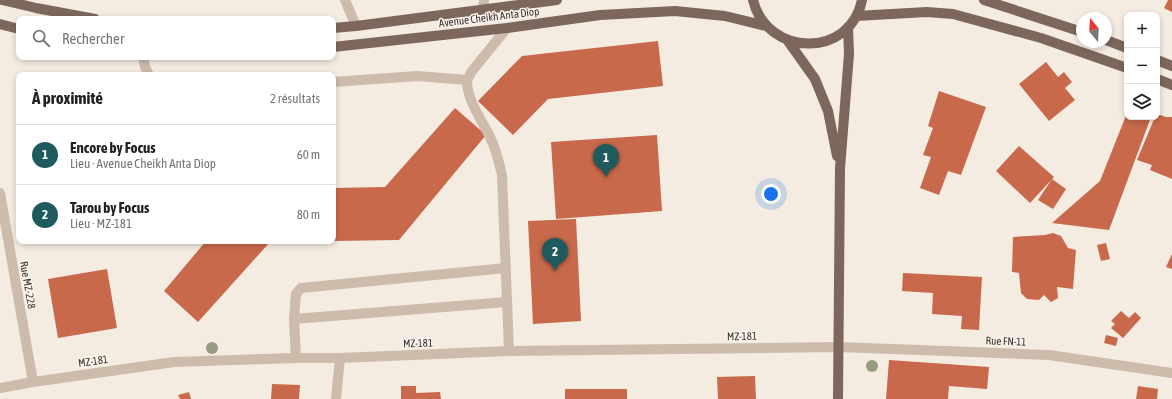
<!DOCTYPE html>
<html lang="fr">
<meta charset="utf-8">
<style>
body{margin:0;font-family:"Asap Condensed",sans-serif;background:#f6f6f6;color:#222}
.controls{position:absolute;right:12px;top:12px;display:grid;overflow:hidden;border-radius:8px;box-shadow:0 2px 6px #0003}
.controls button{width:36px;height:36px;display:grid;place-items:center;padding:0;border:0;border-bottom:1px solid #e0e0e0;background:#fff;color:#222;font:20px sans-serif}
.compass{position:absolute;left:1076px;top:12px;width:36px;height:36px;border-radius:50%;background:#fff;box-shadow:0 2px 6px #0003;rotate:342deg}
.you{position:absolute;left:771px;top:194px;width:14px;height:14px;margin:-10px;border:3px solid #fff;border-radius:50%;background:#1a73e8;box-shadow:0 0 0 6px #1a73e833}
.badge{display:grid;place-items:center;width:26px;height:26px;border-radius:50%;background:#1f5a5e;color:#fff;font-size:13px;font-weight:700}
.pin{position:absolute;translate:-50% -33px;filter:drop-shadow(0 1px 2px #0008)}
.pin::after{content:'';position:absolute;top:21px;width:14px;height:12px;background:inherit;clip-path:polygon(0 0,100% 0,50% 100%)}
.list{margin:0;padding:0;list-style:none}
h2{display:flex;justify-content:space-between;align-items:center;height:52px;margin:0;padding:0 16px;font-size:17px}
h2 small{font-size:13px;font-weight:400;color:#767676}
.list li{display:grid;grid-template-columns:26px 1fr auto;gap:12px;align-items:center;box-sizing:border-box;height:60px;padding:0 16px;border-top:1px solid #e0e0e0}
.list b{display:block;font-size:15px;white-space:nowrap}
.list p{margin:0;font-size:13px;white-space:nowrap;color:#767676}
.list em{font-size:13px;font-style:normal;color:#767676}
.icon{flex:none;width:22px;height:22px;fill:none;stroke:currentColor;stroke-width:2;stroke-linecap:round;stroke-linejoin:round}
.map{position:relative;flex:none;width:1172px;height:399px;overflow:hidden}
.search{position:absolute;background:#fff;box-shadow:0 2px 6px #0003;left:16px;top:16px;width:320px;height:44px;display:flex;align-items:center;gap:10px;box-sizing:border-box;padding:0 14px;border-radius:8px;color:#767676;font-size:15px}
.panel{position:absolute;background:#fff;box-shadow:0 2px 6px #0003;left:16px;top:72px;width:320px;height:172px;border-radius:8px}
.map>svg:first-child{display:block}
.building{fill:#c8694b}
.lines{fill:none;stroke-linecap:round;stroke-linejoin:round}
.minor{stroke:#cdbbac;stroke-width:10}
.major{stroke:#7d675c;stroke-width:10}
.tree{fill:#969b7f}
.labels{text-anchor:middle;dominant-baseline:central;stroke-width:3;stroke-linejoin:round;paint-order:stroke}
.street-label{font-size:11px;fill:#3b302b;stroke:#fbf5ee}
</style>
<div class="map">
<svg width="1172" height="399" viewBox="0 0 1172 399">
<rect width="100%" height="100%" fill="#f4ebe1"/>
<path class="building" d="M1168,0H1172V12L1164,8Z
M658,41L663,86L548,99L513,135L478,101L522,56Z
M1046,62L1058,77L1064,72L1072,82L1065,88L1075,100L1049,121L1019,84Z
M939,91L986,107L961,175L948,171L939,195L920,188L931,157L923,155L933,128L928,126Z
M455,108L486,135L399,240L333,241V188L385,187Z
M1127,113V117H1151L1109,230L1052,223L1100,181Z
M1157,114L1166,117H1172V179L1150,170L1152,165L1137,160L1155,117H1157Z
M657,135L662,211L556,219L551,142Z
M1019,146L1054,177L1030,203L996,171Z
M1052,179L1066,189L1053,209L1038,200Z
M576,219L581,321L533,324L528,221Z
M1053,233L1061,236L1068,248L1076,250L1073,289L1057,287L1058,298L1051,302L1044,295L1039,300L1027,299L1021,293L1019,273L1012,272L1013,237L1045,235Z
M206,241H278V242H270L198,322L164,291Z
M1106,243L1110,259L1101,261L1097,245Z
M1172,254V269L1166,267Z
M107,269L117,328L58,338L48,279Z
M903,273L982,277L979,330L961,329L962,316L932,314L933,293L902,291Z
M1121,311L1129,318L1135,312L1141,318L1123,338L1111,328L1115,324L1111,321Z
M1106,335L1118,338L1116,346L1104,343Z
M889,360L989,367L987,389L949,386L948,399H886Z
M755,376L756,399H718L717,377Z
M272,384L300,385L299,399H271Z
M401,386H416V393L440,392L441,399H401Z
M1138,386L1158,389L1157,399H1136Z
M565,389H627V399H565Z
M189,392L191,399H180L178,395Z"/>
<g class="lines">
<path class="minor" d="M345,0L356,26
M483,10L484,0
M143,57L145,67L149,75
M467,80C467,101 481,118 490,137C496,149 499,162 502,175L509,351
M333,82L417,76L467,80L472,71L507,28
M0,193L33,382
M294,319L507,302
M296,358L294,319L296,294L301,288L506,268
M0,388L33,382L174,362L296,358H340L509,351L839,347L1049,355L1172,373
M336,399L340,358"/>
<path class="major" d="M2,0L36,8L95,19
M753,0C767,57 850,59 862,0
M984,0L1082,32
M856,16L927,12L953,14L1041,38L1127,68
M0,24L19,29
M333,28L356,26L557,0
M1106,40L1127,48
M788,41L815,79L828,111L837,156
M333,47L507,28L600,15L675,11L725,16L766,26
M1157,60L1172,66
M1157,79L1172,85
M838,399L840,168L849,54L848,27"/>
</g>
<g class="tree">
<circle cx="212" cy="348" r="6"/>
<circle cx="872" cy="366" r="6"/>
</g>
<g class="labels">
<g class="street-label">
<text transform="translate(489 17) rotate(-7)">Avenue Cheikh Anta Diop</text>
<text transform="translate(28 285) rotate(80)">Rue MZ-228</text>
<text transform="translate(742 336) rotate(-1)">MZ-181</text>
<text transform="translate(1006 341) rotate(2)">Rue FN-11</text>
<text transform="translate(418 343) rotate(-2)">MZ-181</text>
<text transform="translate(93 361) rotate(-8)">MZ-181</text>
</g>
</g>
</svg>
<div class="controls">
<button>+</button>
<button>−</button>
<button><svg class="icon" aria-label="layers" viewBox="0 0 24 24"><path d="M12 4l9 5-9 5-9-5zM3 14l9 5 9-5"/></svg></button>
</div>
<svg class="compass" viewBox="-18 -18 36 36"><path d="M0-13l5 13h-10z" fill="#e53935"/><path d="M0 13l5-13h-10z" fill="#767676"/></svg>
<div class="you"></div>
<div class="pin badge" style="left:606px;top:177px">1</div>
<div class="pin badge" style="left:555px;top:271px">2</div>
<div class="search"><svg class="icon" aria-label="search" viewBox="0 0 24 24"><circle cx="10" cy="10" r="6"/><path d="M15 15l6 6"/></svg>Rechercher</div>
<section class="panel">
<h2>À proximité<small>2 résultats</small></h2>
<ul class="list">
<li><span class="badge">1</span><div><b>Encore by Focus</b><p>Lieu · Avenue Cheikh Anta Diop</p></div><em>60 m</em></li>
<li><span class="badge">2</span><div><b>Tarou by Focus</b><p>Lieu · MZ-181</p></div><em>80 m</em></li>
</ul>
</section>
</div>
